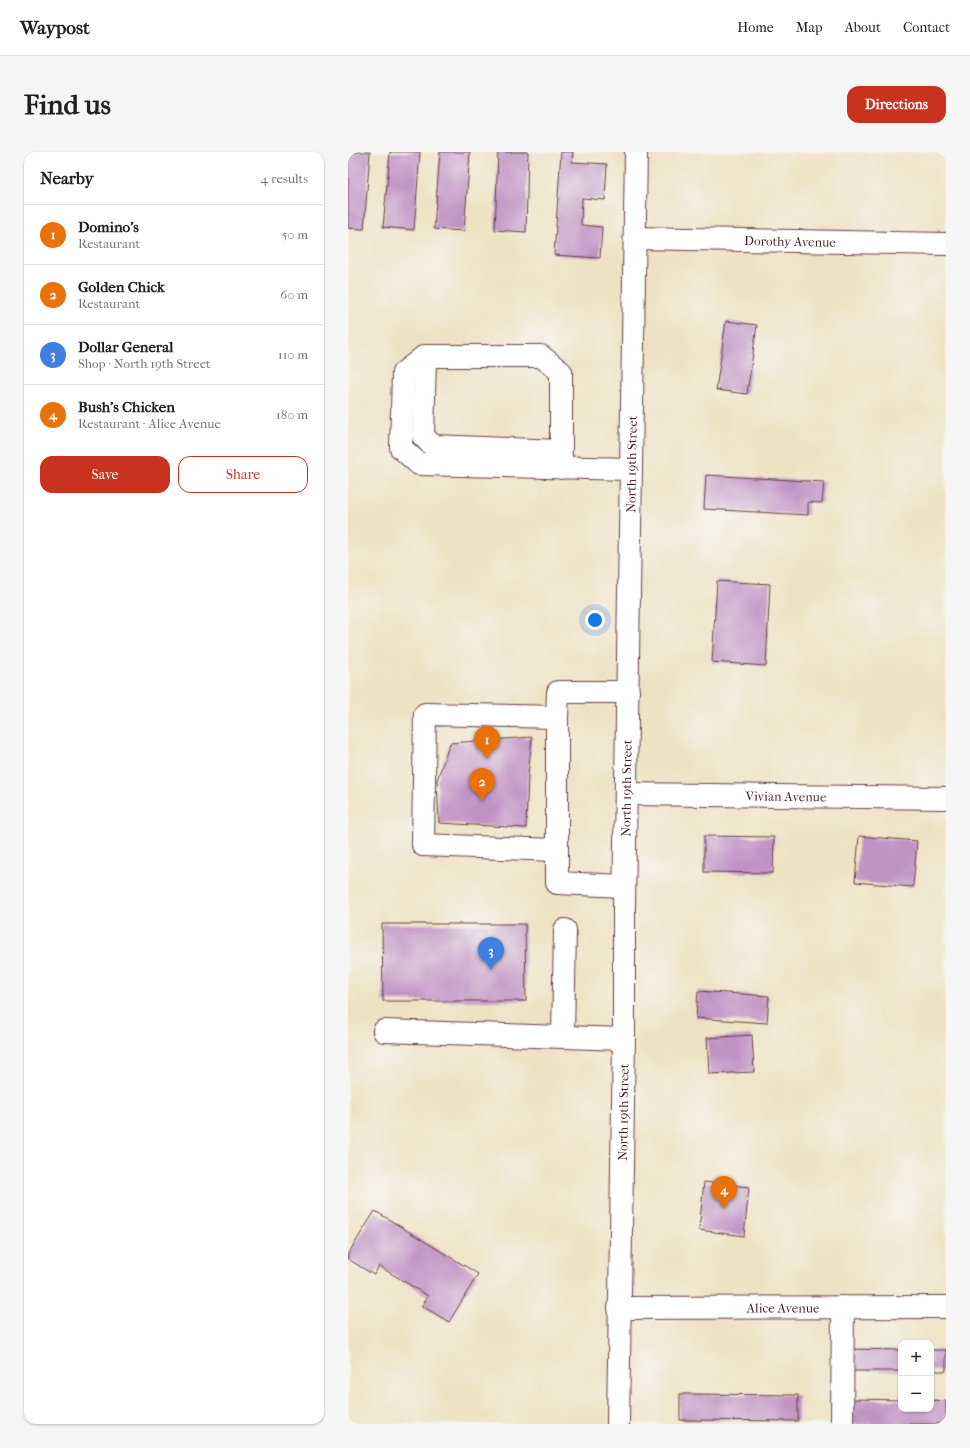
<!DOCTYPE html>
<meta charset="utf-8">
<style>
body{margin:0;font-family:"IM FELL French Canon",serif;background:#f6f6f6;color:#202124}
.controls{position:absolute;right:12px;bottom:12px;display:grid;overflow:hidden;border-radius:8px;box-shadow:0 1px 3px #0004}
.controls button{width:36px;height:36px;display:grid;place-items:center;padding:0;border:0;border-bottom:1px solid #e0e0e0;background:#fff;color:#202124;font:20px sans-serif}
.you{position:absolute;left:247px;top:468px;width:14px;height:14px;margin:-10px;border:3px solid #fff;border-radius:50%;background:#1a73e8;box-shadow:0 0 0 6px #1a73e833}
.badge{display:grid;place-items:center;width:26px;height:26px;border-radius:50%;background:#c8321e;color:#fff;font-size:13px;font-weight:700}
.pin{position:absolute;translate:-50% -33px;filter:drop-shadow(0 1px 2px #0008)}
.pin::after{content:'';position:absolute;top:21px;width:14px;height:12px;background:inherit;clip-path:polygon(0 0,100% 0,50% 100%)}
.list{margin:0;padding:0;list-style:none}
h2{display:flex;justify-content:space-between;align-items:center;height:52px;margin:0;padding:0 16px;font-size:17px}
h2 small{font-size:13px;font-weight:400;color:#757577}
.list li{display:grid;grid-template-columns:26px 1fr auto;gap:12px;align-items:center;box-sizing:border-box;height:60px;padding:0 16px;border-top:1px solid #e0e0e0}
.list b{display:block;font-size:15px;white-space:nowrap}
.list p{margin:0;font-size:13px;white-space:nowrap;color:#757577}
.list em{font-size:13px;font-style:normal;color:#757577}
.actions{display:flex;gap:8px;padding:12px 16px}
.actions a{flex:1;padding:9px 0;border:1px solid #c8321e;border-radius:12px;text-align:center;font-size:14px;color:#c8321e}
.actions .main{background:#c8321e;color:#fff}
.map{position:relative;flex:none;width:598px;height:1272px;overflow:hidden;border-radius:12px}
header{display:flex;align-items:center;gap:24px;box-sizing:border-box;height:56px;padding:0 20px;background:#fff;border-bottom:1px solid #e0e0e0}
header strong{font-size:19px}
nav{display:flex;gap:22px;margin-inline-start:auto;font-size:14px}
.intro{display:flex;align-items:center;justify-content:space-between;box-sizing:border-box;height:96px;padding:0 24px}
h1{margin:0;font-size:28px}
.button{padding:10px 18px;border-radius:12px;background:#c8321e;color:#fff;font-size:14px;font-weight:700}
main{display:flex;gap:24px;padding:0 24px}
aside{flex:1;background:#fff;border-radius:12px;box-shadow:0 1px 3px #0004}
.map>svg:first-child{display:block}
.building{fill:#c093c4}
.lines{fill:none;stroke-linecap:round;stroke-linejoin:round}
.minor-casing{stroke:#633c42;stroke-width:24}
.major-casing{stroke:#633c42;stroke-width:24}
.minor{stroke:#fff;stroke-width:22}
.major{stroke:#fff;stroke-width:22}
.labels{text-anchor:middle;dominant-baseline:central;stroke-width:3;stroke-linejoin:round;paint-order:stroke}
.street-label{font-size:13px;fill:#4a1f2b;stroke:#f6f6f2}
</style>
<header>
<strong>Waypost</strong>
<nav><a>Home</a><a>Map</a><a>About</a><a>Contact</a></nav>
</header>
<div class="intro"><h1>Find us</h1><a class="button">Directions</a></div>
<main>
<aside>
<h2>Nearby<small>4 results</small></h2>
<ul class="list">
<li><span class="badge" style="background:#e8710a">1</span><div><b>Domino's</b><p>Restaurant</p></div><em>50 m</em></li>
<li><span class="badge" style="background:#e8710a">2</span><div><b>Golden Chick</b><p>Restaurant</p></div><em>60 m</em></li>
<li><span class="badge" style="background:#3f7fe0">3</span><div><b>Dollar General</b><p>Shop · North 19th Street</p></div><em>110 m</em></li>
<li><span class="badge" style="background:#e8710a">4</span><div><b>Bush's Chicken</b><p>Restaurant · Alice Avenue</p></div><em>180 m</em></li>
</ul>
<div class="actions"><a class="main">Save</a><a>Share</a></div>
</aside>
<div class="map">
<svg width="598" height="1272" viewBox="0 0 598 1272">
<rect width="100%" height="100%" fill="#f6f6f2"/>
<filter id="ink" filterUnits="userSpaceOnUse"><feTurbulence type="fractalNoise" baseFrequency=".025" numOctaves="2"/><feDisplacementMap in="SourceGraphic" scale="8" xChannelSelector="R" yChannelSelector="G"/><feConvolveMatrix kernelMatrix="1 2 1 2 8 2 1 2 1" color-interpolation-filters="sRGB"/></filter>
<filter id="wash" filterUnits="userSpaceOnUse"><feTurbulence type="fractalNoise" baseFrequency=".012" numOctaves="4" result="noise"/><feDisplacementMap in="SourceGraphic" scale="16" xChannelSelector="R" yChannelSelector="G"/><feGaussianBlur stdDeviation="0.9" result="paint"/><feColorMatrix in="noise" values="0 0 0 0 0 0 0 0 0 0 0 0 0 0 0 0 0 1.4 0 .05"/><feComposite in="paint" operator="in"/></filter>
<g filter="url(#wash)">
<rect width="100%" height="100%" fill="#efe2c4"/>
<g id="blocks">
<path class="building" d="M0,0H22L16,77L0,76Z
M42,0H72L66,78L35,75Z
M92,0H122L116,79L86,77Z
M150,0H180L178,80L147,78Z
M213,0H225L224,10L259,12L257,48L234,46L233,73L254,75L252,106L206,103Z
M378,169L409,173L399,242L368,238Z
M358,323L476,330L474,351L460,350V363L356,357Z
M369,429L422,432L418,514L364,510Z
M184,585L180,623L178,676L91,671L89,628L102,591Z
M356,684L426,685L425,721L356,720Z
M511,684L569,689L565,735L507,730Z
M34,772H177L178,849H35Z
M350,839L421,844L419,871L348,866Z
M404,883L406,920L361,922L359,886Z
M356,1030L401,1035L396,1084L351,1078Z
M27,1059L130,1122L101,1170L74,1154L80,1144L31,1114L26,1123L0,1107V1102Z
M503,1197L553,1198V1219H503Z
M583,1198H598V1219H583Z
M332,1242L450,1243V1269L332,1268Z
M505,1247L553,1248V1257H583V1248L598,1249V1272H504Z"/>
</g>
</g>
<g filter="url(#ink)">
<use href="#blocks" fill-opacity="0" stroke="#633c42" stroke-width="1"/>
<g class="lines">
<g class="minor-casing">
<g id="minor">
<path id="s1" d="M287,86L598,92"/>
<path d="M77,204L75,284L85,294L213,299"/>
<path d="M213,316V220L193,204H77L55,221L53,296L71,312L283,317"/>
<path id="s2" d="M278,642L598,646"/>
<path d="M209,698L75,693L77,562L209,565"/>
<path d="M276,734L209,731V565L210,540H280"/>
<path d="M36,879L276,887"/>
<path d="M215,884L217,778"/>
<path id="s3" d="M271,1156L598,1155"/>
<path d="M494,1272L495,1155"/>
</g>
</g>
<g class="major-casing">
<g id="major">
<path id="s4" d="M270,1272L276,887V756L288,0"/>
</g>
</g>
<use href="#minor" class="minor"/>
<use href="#major" class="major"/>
</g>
</g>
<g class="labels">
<g class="street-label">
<text stroke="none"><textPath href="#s1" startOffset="155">Dorothy Avenue</textPath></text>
<text stroke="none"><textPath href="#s4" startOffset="960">North 19th Street</textPath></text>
<text stroke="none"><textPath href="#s4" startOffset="636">North 19th Street</textPath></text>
<text stroke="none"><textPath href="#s2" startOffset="160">Vivian Avenue</textPath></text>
<text stroke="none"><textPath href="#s4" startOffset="312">North 19th Street</textPath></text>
<text stroke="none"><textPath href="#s3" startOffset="164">Alice Avenue</textPath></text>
</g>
</g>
</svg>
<div class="controls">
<button>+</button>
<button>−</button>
</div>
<div class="you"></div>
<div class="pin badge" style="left:139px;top:607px;background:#e8710a">1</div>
<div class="pin badge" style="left:134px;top:649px;background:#e8710a">2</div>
<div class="pin badge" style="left:143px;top:818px;background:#3f7fe0">3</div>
<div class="pin badge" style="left:376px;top:1057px;background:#e8710a">4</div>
</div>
</main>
